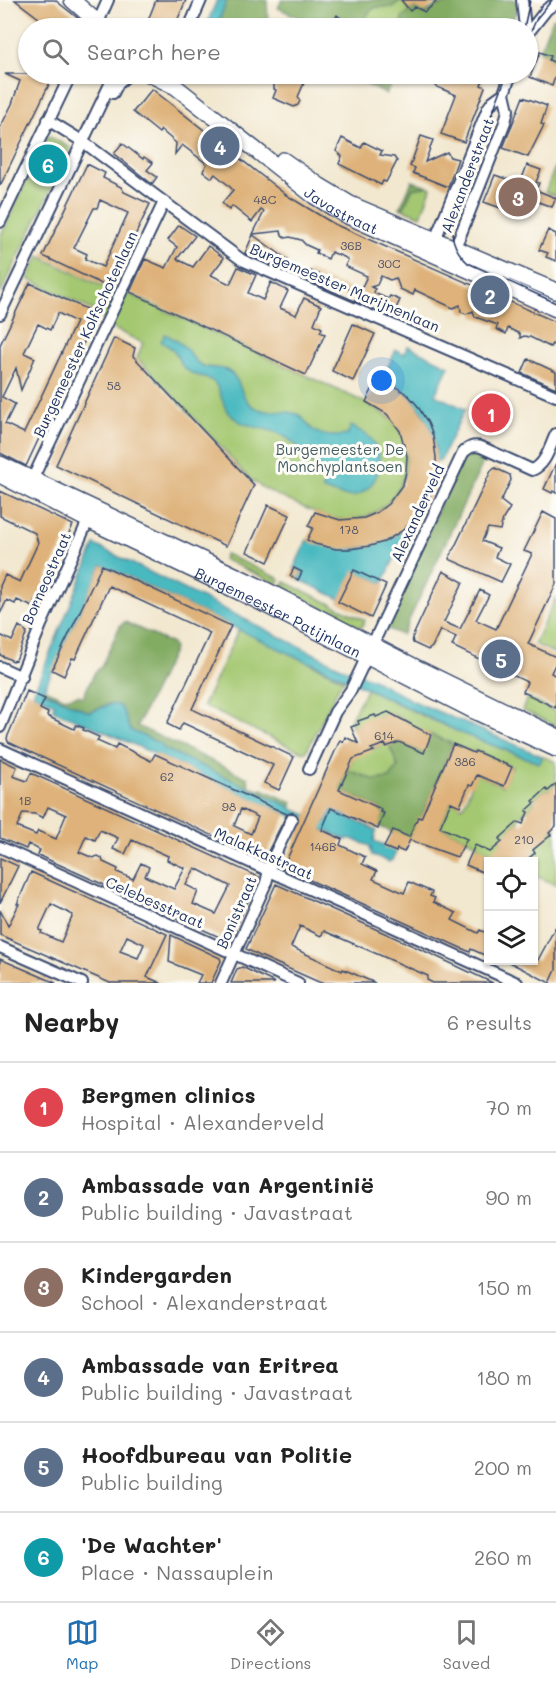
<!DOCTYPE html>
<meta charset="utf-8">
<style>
body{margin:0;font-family:Mali,sans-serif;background:#f2f2f2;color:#222}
.controls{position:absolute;right:18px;bottom:18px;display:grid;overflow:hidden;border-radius:0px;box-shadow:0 2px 4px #0004}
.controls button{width:54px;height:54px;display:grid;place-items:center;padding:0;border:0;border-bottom:2px solid #e0e0e0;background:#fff;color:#222;font:30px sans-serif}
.you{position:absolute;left:382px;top:381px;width:21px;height:21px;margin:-15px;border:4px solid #fff;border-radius:50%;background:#1a73e8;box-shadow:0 0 0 9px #1a73e833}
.badge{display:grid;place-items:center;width:39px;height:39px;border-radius:50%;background:#1f6fb2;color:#fff;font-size:20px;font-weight:700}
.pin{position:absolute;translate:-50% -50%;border:3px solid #fff;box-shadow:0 2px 6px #0006}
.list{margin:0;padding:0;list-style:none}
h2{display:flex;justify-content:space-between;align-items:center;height:78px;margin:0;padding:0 24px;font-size:26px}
h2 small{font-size:20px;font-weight:400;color:#767676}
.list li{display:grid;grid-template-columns:39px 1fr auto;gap:18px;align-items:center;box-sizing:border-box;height:90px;padding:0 24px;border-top:2px solid #e0e0e0}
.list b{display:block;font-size:22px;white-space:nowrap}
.list p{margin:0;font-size:20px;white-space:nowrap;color:#767676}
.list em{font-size:20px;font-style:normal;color:#767676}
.icon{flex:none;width:33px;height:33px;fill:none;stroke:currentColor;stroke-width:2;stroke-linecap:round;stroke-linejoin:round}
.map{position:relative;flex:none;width:556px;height:983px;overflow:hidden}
.search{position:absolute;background:#fff;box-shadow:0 2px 4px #0004;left:18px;right:18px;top:18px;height:66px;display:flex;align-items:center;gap:15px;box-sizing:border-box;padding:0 21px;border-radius:33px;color:#767676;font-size:22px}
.sheet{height:618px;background:#fff}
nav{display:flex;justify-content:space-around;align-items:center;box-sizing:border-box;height:84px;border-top:2px solid #e0e0e0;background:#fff;font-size:16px;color:#767676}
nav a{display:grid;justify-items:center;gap:3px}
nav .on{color:#1f6fb2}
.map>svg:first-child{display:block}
.green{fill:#a4c871;stroke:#607c68;stroke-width:1.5}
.forest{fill:#83ac63;stroke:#4f6e60;stroke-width:1.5}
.water{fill:#4ab9c0;stroke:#32748f;stroke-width:1.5}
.building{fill:#deb27a;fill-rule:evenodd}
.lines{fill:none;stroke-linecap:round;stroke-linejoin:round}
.street-casing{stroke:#3b4b6f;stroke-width:14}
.secondary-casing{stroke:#3b4b6f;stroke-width:18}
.street{stroke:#fff;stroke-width:10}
.secondary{stroke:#fff;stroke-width:15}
.tram{stroke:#1b2f5e;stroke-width:1.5}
.labels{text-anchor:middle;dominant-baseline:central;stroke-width:6;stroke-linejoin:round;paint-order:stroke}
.number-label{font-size:12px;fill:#4c5065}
.street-label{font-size:15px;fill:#1b2f5e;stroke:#fdfcf7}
.park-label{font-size:15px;fill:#445d64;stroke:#fdfcf7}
</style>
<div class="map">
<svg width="556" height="983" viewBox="0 0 556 983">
<rect width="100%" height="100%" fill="#fdfcf7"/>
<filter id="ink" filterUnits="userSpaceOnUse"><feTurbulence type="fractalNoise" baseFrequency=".0167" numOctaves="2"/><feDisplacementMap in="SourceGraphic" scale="12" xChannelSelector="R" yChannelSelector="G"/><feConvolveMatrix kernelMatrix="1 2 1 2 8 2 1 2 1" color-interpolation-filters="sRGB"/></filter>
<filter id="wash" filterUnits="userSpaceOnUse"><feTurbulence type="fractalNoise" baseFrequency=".008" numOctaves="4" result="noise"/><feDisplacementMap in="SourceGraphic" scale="24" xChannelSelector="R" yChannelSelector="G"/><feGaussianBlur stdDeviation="1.35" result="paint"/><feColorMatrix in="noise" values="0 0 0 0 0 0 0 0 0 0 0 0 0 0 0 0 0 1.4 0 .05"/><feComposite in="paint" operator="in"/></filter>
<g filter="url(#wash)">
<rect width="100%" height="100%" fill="#f2e8d0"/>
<path class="green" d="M401,0L410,11L402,18L403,28H368L365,19C371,5 379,6 392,7Z
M48,136L71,148L0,295V237Z
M556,165V196L545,192Z
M428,186L431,188L421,216L403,209L412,189Z
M39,256L112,291L125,292L366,403C378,410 390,416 398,428C424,470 386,528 337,519C320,516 272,494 257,484C244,476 233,459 222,448C194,418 166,388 137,358L143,343L108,326L99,313L28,279Z
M225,554L280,579L278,584L223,559Z
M285,582L365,620L361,628L282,587Z
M556,597V654L534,644Z
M239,629L345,680L341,683L306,752L295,749L203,706Z
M367,688C422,718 480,741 539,763L542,756L556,762V784L548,791L546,789L533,801L535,803L518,818L519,821L500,839L504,844L493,853L477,847L478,844L440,827L451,802L463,807L476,774L503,786L512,767L475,751L474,753L408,725L409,722L388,712L351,727V718Z
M528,698L556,712V726L522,710Z
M385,744L389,745C397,757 402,767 390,778L375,780L348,770L354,756Z
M556,827V885L534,875V861H520Z"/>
<path class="forest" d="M227,0H267L268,22L262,28H216Z
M282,0H401L392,7C379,6 371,5 365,19L368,28H321L278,8Z
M457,0H515L519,2L510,28H491L479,24L477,28H403L402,18L415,7L417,10L420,8L425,13L436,6L456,2Z
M556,17V64L549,60L550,56L539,51L552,19Z
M346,74H396L386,94Z
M412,181L428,186L412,189L403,209L400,208Z
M489,450L402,635L386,628L463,453Z
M125,622L172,644L174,649L137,726L248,778L249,786L261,791L262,789L293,803L291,809V807L161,748L162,745L132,731L109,704L89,712L43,691L44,689L65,698L78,695L83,697L95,672L101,667L120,626Z
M431,735L453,744L421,818L408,839L378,826L384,814L380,812L381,809L339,790L348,770L375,780L390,778L398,766L389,745L399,742L423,752Z"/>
<path class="water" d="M217,0H227L216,28H205Z
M165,334C172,338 179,341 184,347C191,353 194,363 203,366C215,370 225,365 234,376C241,384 241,396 250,404C266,417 283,407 299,415C304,418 307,425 312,429C322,437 335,437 347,435L351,426C358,430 366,433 371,439C388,458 378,489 354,496C343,498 332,493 322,489L327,478C313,464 297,442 280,434C263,426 244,429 230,414C222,406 222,394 216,385C208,374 197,378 188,371C174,362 184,353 161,342Z
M408,346L449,366L435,395L465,409L440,461H436C436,425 415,393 383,378L396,350L404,354Z
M405,528L407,531L383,583L354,571L340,599L298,579L302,572L294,568L307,540C350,553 367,553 405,528Z
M95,545L349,671L371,678L411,700L542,756L541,762L539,763L463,734L313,663H309L102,565L43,691L89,712C100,710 116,696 123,711C126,717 127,724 130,730L163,745L162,748L291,807L292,809L325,822L328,820L332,810L376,830L374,841L397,850L392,860L389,862L372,855L370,846L349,838L347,840C249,800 157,752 60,713L53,710L54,703L33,694Z"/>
<g id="blocks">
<path class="building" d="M15,0H55L80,20L76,28H52Z
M156,0H186L174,28H145Z
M401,0H438L425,12L415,7L410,11Z
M337,15L345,21L340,28L332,24Z
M540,52L551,56L549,60L556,63V74L552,86L530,77Z
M5,74H54L0,186V128L12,104L20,81Z
M252,74H300L307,76L298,97L300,101L298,105L294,107L273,98L276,90L274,89V83Z
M440,74H486L481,85L485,87L464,142L441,134L456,95L435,86Z
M152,89L286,195L334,224L556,322V346L552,344L550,347L530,337L524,336L520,338V334L508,328L506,334L496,329L498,325L475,317L473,311L466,314L461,312L460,305L453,308L415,290L413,295L400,289L396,278L390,280L381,276L377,285L371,287L375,289L374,293L388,299L390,296L400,300L392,317L304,279L308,270L321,275L320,277L359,293L367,276L345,266L348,260L344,257L331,252L328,259L316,253L317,250L306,245L301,240L290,237L286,238L282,235L281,231L253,234L264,212L261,210L252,222L232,206L229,210L222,203L233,190L227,184L215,174L212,178L203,171L207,164L182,145L175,154L176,143L161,130L159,133L133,112Z
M523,97L547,106L541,124L544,125L528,157L503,148Z
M421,136L433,140L425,162L447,152L450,157L458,159L448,187L413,173L415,168L410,166Z
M342,138L361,148L364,142L382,151L380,155L394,157L397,161L386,182L383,181L381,185L339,164L342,156L336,151Z
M122,143L143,159L144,157L153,163L147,170L157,177L152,184L114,154Z
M87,164L105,173L103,178L121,187L124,192L150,204L110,288L43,256ZM100,200L128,213L103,267L85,259L87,254L74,248L94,208H97Z
M527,165L541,170L536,182L539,183L536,190L556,198L552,207L533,200L530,208L516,203L512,212L484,202L495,175L520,184Z
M179,225L195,236L177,259L193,267L208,246L224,258L211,275L230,284L238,267L256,275L248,293L263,300L271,282L288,291L280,308L296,315L304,298L321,306L314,324L322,328L320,332L325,334L306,375L130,292L145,259L166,268L177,247L168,240Z
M548,230L556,234V261L546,257L548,253L539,250Z
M253,235L288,260L282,269L245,253Z
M30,283L97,314L26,466L0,453V345ZM58,313L76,322L24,433L5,424L15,404L2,397L16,368L21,390L35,358L24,353L38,324L50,330Z
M353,324L375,334L353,381L332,371Z
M114,338L135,348L133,356L254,485L226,546L56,465Z
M528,359L556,372V388L522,373Z
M383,378L408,395L417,405L428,423L433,436L436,457V471L431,492L425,504L412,521L402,531L384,542L370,546L349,549H336L315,544L307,540L313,528L308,526L315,512L340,520L364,518L376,513L388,504L403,484L406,472L407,456L400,431L387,414L366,402L373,388L377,391Z
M556,463V493L553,491L552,493L544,489Z
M495,468L510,475L511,480L501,501L510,508L503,519L500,530L488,528L482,541L499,548L495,557L510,564L501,582L449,559L491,471Z
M0,491L73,525L33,607L17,600L15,604L7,600L0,614V586L5,575L20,582L38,543L35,533L0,516Z
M268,505L290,515L268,562L247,552Z
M543,512L556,519V584L528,644L556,657V662L551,673L556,676V708L523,692L527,682L452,646L456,637L440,630L432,647L428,650L413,643L412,638L443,571L463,582L444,622L460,629L480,590L489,595L476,620L496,629L532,554L524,551Z
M102,565L231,626L192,709L294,757L279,790L264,783L273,765L183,723L179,730L167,724L210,633L109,586L75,659L72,658L64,676L52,670Z
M294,568L302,572L298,580L290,576Z
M354,570L386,585L371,618L338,602Z
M19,626L27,632L16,660L13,661L0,655V635L12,641Z
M27,691L45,699L40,709L48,713L47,716L74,729L76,725L84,728L83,730L99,737L97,741L115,749L117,744L151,761L155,754L287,814L264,859L8,742L7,738ZM241,809L258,817L251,834L234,826Z
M388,712L431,735L424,753L399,742L386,747L385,744L371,749L374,751L353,759L339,790L381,809L380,812L384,813L378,829L331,808L322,830L342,839L340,845L365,857L362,864L377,871L373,879L404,893L409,882L432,892L430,896L435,898L433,902L456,913L452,920L478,933L480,930L489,934V957L471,949L470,952L283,868L340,740L343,742L345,737L358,743L351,727L359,724L358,721L375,715L376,717Z
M453,744L474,753L475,751L512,767L504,786L477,775L472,786L469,785L460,806L451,802L440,827L467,839L457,857L410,840L404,852L397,849L396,852L384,847L393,830L409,837L418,817L421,818Z
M0,759L17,767L13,776L27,781L31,773L259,877L231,938L228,934L226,940L38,855L40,850L28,844L26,849L0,838ZM48,807L66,815L56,839L38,831L36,835L17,827L23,813L35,814L43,818ZM100,830L118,838L113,849L125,854L132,840L168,856L167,860L185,868L174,889L145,876L149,867L141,863L133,879L117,872L118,869L103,862L102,858L98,856L93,858L79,852L86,836L95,840ZM195,868L230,886L216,914L193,904L198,891L186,885Z
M556,784V826L549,833L551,835L533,850L535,853L525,861H489V875L466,865L475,845L490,852L502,842L499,839L518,822L523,824L528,812L526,811L535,803L533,801L546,789L548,791Z
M0,858L18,866L0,903Z
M31,872L167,934L147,977L161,983H110L0,935V910L8,926L19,904H17ZM51,904L73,915L61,942L41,933L42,931L39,930ZM127,936L144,944L138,958L120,951Z
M276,884L431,954L493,983H433L427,980L428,976L361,947L324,931L321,936L300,926L291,947L342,971L343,969L375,983H321L260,956L246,949Z
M556,926V970L550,983L505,960H538Z
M171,935L220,958L221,961L211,983H197L201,975L169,962Z
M0,959L12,964L56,983H0Z
M242,967L275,983H231L237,969Z"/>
</g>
</g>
<g filter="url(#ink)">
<use href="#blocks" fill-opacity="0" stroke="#3b4b6f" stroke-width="1.5"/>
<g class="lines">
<g class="street-casing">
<path id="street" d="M522,0L525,28
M96,27L108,0
M189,28L201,0
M528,33L547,9L556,3
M113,93L118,83L129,74
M48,120L82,141L242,260L556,396
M0,222L71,74
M437,246L435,240L488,108L493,101L504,93
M451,251L454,248L460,236L505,122L508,110L504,93L511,74
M0,314L115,74
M32,480L164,202
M0,667L22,677
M0,727L41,625L91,514
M0,749L517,983
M309,769L335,712L351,690L463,453C469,447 473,445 481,447L532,470C546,465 550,446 556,434
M0,847L298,983
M0,947L82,983
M221,983L266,883L271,862L292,819"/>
</g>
<g class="secondary-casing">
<g id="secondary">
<path d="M72,0L104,28"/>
<path id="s1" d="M149,74L176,87L314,196L343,214L556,309"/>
<path d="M283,160L320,186L350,204L556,291"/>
<path d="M0,464L258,586L417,668L556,736"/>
<path id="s2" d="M0,475L88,520L252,598L474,711L556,749"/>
</g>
</g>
<use href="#street" class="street"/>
<use href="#secondary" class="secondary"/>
<path class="tram" d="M524,28L530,0
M528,38L537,18L552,0
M507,74L454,215C449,234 453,249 468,263L556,303"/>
</g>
</g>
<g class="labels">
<g class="number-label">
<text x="265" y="199">48C</text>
<text x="351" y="245">36B</text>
<text x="389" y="263">30C</text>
<text x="114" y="385">58</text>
<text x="349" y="529">178</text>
<text x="384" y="735">614</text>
<text x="465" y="761">386</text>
<text x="167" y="776">62</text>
<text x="25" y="800">1B</text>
<text x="229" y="806">98</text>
<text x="524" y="839">210</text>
<text x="323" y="846">146B</text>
</g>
<g class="street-label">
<text transform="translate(467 175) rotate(-69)">Alexanderstraat</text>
<text stroke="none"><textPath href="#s1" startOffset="237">Javastraat</textPath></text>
<text transform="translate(345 287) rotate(23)">Burgemeester Marijnenlaan</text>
<text transform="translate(85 334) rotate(-65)">Burgemeester Kolfschotenlaan</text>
<text transform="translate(417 513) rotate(-65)">Alexanderveld</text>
<text transform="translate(46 578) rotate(-66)">Borneostraat</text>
<text stroke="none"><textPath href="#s2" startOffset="310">Burgemeester Patijnlaan</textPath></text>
<text transform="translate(264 853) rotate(24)">Malakkastraat</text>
<text transform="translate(155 902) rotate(24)">Celebesstraat</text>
<text transform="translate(236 912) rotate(-66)">Bonistraat</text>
</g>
<g class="park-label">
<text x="340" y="449">Burgemeester De<tspan x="340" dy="17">Monchyplantsoen</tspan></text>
</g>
</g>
</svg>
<div class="controls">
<button><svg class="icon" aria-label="locate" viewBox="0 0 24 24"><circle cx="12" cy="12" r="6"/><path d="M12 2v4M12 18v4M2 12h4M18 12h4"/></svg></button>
<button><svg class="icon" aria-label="layers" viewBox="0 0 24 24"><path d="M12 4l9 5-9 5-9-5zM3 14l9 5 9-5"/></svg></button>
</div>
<div class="you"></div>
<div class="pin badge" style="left:491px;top:413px;background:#e0444e">1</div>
<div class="pin badge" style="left:490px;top:295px;background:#5c6f8a">2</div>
<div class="pin badge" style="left:518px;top:197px;background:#8d6e63">3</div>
<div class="pin badge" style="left:220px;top:146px;background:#5c6f8a">4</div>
<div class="pin badge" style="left:501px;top:659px;background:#5c6f8a">5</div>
<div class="pin badge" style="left:48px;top:164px;background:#0f9aa8">6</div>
<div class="search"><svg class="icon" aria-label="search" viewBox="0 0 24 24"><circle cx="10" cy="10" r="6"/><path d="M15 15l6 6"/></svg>Search here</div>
</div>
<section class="sheet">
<h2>Nearby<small>6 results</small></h2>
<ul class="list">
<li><span class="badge" style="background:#e0444e">1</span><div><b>Bergmen clinics</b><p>Hospital · Alexanderveld</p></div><em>70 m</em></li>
<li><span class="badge" style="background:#5c6f8a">2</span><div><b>Ambassade van Argentinië</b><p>Public building · Javastraat</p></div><em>90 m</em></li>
<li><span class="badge" style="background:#8d6e63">3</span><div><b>Kindergarden</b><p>School · Alexanderstraat</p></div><em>150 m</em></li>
<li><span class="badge" style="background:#5c6f8a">4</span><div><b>Ambassade van Eritrea</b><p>Public building · Javastraat</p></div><em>180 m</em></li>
<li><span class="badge" style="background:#5c6f8a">5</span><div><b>Hoofdbureau van Politie</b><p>Public building</p></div><em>200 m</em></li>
<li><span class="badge" style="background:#0f9aa8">6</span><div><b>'De Wachter'</b><p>Place · Nassauplein</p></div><em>260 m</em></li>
</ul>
</section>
<nav>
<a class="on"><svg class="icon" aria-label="map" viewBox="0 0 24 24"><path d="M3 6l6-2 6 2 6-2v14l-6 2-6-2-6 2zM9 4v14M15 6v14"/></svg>Map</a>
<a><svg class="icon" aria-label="directions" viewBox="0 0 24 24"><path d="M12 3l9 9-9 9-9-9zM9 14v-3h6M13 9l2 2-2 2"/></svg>Directions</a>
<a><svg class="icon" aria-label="saved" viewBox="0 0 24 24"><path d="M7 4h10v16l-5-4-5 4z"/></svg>Saved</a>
</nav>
